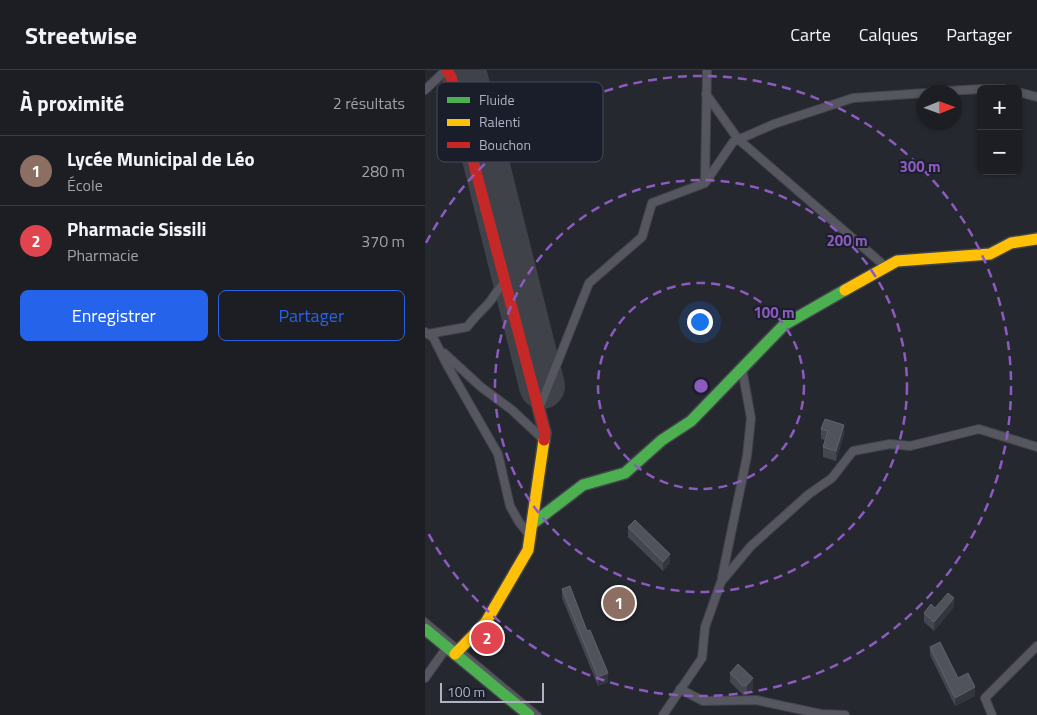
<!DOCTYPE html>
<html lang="fr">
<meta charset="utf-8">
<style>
body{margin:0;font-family:"Titillium Web",sans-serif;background:#25272c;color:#f1f3f6}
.controls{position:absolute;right:15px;top:15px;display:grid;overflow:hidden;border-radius:8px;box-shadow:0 1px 4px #0004}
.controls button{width:45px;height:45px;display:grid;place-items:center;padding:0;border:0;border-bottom:1px solid #3a3c41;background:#1c1e24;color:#f1f3f6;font:25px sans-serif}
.compass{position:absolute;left:492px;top:15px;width:45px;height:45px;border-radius:50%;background:#1c1e24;box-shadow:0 1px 4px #0004;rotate:89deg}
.scale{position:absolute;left:15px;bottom:12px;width:104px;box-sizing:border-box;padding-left:5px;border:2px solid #aeb2c3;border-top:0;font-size:14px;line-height:18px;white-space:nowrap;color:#aeb2c3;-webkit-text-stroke:4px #1a1d2a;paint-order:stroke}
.you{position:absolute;left:274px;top:251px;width:18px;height:18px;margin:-12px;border:4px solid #fff;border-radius:50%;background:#1a73e8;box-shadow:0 0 0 8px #1a73e833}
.badge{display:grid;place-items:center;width:32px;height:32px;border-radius:50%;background:#2563eb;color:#fff;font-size:16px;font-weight:700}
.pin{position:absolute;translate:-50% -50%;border:2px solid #fff;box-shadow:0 1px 5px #0006}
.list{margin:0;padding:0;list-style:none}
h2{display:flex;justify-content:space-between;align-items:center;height:65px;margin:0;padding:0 20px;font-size:21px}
h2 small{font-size:16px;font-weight:400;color:#a0a2a6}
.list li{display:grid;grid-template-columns:32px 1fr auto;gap:15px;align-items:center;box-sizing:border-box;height:70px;padding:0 20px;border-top:1px solid #3a3c41}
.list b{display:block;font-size:19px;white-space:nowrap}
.list p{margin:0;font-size:16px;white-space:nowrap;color:#a0a2a6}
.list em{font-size:16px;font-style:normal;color:#a0a2a6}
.actions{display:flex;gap:10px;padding:15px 20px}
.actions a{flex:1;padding:11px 0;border:1px solid #2563eb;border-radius:8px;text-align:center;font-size:18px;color:#2563eb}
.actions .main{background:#2563eb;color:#fff}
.map{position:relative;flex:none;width:612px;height:645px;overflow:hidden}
header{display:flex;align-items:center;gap:30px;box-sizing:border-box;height:70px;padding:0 25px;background:#1c1e24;border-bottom:1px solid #3a3c41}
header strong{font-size:24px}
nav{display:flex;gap:28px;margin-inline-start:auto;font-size:18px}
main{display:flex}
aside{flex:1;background:#1c1e24}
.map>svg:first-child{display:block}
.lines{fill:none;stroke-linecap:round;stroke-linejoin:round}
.runway{stroke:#40424a;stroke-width:46}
.lane-casing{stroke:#42434a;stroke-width:6}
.street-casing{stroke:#42434a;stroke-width:10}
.fast-casing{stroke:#42434a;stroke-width:14}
.slow-casing{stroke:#42434a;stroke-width:14}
.jam-casing{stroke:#42434a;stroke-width:14}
.lane{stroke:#55565f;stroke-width:4}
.street{stroke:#55565f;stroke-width:8}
.fast{stroke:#4caf50;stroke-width:11}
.slow{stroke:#ffc107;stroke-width:11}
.jam{stroke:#c62828;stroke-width:11}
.wall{fill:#454750}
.shaded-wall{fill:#34363e}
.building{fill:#50535c;stroke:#5f626c}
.ring{fill:none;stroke:#8d5bc0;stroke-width:2.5;stroke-dasharray:9 6}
.key{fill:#1a1d2a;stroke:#464a58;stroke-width:1}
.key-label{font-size:14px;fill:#aeb2c3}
.centre{fill:#8d5bc0;stroke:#1a1d2a;stroke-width:2.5}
.ring-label{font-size:15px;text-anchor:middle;font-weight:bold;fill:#8d5bc0;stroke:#1a1d2a;stroke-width:4;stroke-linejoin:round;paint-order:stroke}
</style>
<header>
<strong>Streetwise</strong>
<nav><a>Carte</a><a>Calques</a><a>Partager</a></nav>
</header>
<main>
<aside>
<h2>À proximité<small>2 résultats</small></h2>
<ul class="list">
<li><span class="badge" style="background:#8d6e63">1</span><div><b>Lycée Municipal de Léo</b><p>École</p></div><em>280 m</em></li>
<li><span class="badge" style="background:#e0444e">2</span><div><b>Pharmacie Sissili</b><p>Pharmacie</p></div><em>370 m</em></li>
</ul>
<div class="actions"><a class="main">Enregistrer</a><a>Partager</a></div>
</aside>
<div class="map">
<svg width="612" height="645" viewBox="0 0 612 645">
<rect width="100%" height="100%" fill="#262830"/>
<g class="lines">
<path class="runway" d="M38,0L117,316"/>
<g class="lane-casing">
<path id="lane" d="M0,550L114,645"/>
</g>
<g class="street-casing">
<path id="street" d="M558,19H578
M0,20L21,0
M505,22L556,19
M593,22L612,27
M281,24L313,69L461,197
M280,113L308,72L349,54L428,28L500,23
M0,262L8,267L22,295L73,384L85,436L94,452L105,466
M3,264L42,257C48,249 55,242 62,235C69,228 72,218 81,212
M19,283L56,317L87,340L119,370
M114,339L164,213L217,167L227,133L280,113L282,0
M297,507L322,386L326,348L317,299
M0,608L22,577
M255,619L278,631L331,630L396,644L420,645
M238,645L277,588L280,557L296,512L326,476L384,424L407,408L428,381L465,374L485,376L554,359L612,377
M567,645L560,628L612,576"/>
</g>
<g class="fast-casing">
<path id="fast" d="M107,454L158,415L200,403L237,370L266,351L359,255L420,220
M0,559L104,645"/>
</g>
<g class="slow-casing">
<path id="slow" d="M420,220L472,191L565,184L586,173L612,169
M30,584L61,552L103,480L119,370"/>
</g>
<g class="jam-casing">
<path id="jam" d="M22,0L26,7L120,363L119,370"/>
</g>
<use href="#lane" class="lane"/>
<use href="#street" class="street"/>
<use href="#fast" class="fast"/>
<use href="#slow" class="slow"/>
<use href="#jam" class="jam"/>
</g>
<path class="wall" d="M396,359L419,364L411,391L398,387V377L400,370L396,369Z
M203,457L245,493L238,501L203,467Z
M137,519L162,561L183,612L173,616L137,528Z
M529,537L509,561L499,552V543L510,538Z
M505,577L533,608L550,626L530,636L505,585Z
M305,603L328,618L322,625H318L305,612Z"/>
<path class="shaded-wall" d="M419,355V364L411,391V381Z
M245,484V493L238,501V492Z
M529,528V537L509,561V552Z
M183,603V612L173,616V607Z
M328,608V618L322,625V615Z
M550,617V626L530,636V628Z"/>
<path class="building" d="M400,349L419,355L411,381L398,377L403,361L396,359Z
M210,450L245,484L238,492L203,457Z
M145,516L162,561L165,560L183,603L173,607L137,519Z
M523,523L529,528L509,552L499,543L506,534L510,538Z
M515,572L533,608L543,603L550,617L530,628L505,577Z
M313,594L328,608L322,615L318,616L305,603Z"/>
<g class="ring">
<circle cx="276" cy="316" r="103"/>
<circle cx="276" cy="316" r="206"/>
<path d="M1 173A310 310 0 1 1 1 459"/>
</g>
<rect x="12" y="12" width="166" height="80" rx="8" class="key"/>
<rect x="22" y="27" width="23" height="6" fill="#4caf50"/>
<rect x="22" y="49" width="23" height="7" fill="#ffc107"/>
<rect x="22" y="72" width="23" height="6" fill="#c62828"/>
<g class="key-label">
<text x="54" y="35">Fluide</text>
<text x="54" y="57">Ralenti</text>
<text x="54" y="80">Bouchon</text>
</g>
<circle cx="276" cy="316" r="8" class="centre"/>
<g class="ring-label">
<text x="495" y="102">300 m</text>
<text x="422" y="176">200 m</text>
<text x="349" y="248">100 m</text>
</g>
</svg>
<div class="controls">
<button>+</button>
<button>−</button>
</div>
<svg class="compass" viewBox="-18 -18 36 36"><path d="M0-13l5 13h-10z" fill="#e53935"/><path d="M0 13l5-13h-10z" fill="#a0a2a6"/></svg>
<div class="scale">100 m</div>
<div class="you"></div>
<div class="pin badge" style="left:194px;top:533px;background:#8d6e63">1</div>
<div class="pin badge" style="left:62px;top:568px;background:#e0444e">2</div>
</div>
</main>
